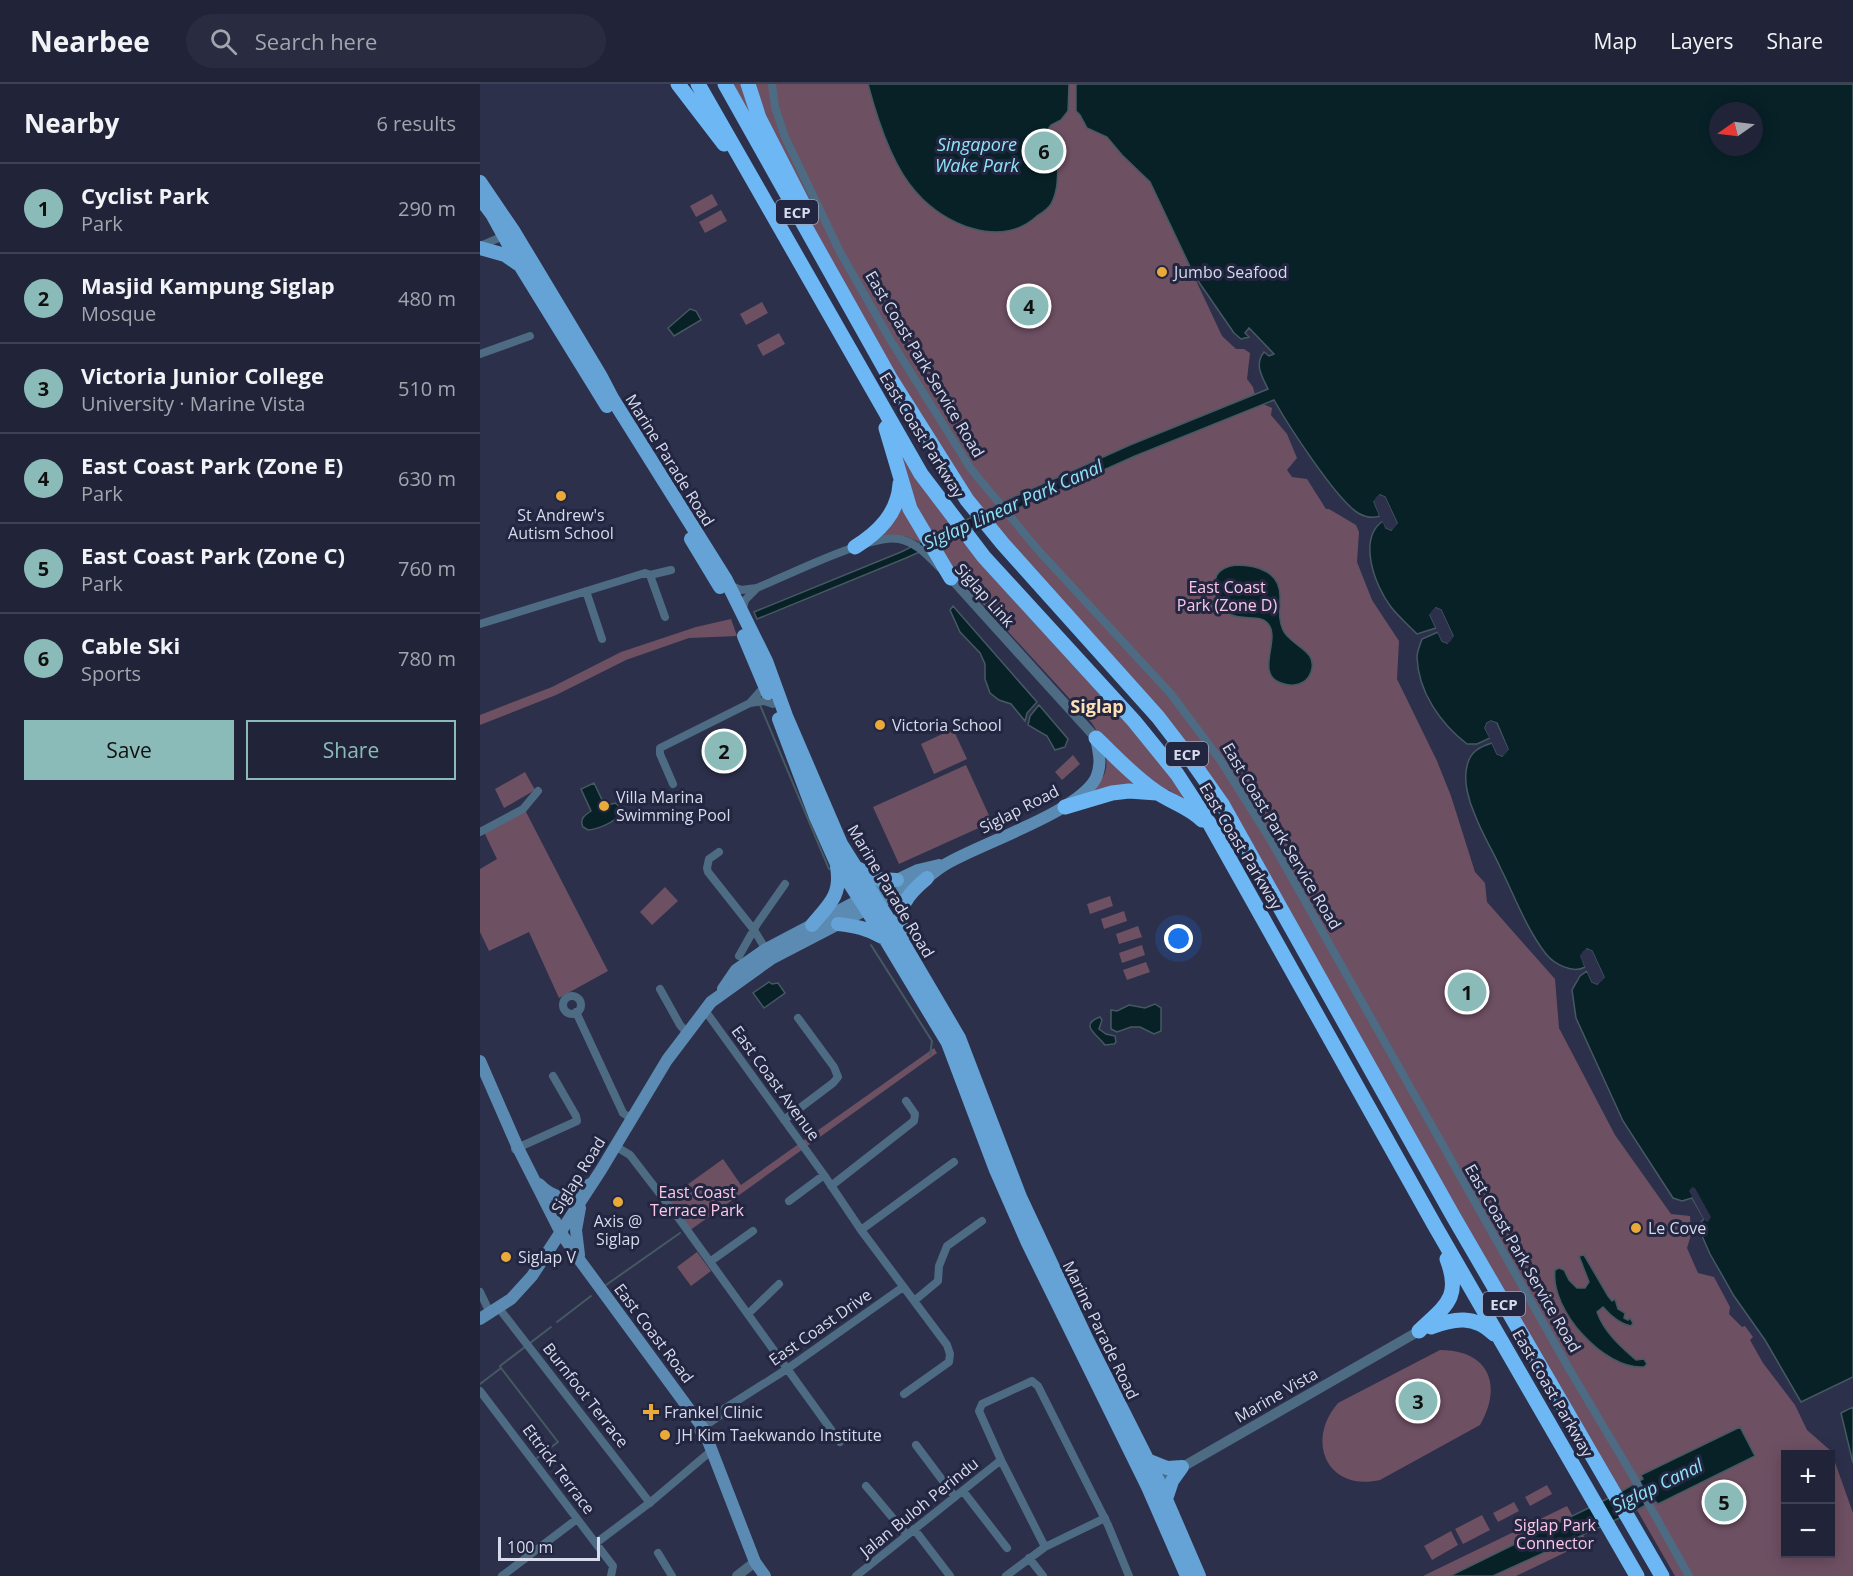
<!DOCTYPE html>
<meta charset="utf-8">
<style>
body{margin:0;font-family:"Open Sans",sans-serif;background:#292c40;color:#f1f3f6}
.controls{position:absolute;right:18px;bottom:18px;display:grid;overflow:hidden;border-radius:0px;box-shadow:0 3px 15px #0003}
.controls button{width:54px;height:54px;display:grid;place-items:center;padding:0;border:0;border-bottom:2px solid #3e4153;background:#212438;color:#f1f3f6;font:30px sans-serif}
.compass{position:absolute;left:1229px;top:18px;width:54px;height:54px;border-radius:50%;background:#212438;box-shadow:0 3px 15px #0003;rotate:256deg}
.scale{position:absolute;left:18px;bottom:15px;width:102px;box-sizing:border-box;padding-left:6px;border:3px solid #d7dbec;border-top:0;font-size:16px;line-height:21px;white-space:nowrap;color:#d7dbec;-webkit-text-stroke:4px #232641;paint-order:stroke}
.you{position:absolute;left:699px;top:855px;width:21px;height:21px;margin:-15px;border:4px solid #fff;border-radius:50%;background:#1a73e8;box-shadow:0 0 0 9px #1a73e833}
.badge{display:grid;place-items:center;width:39px;height:39px;border-radius:50%;background:#8bbbb9;color:#111;font-size:20px;font-weight:700}
.pin{position:absolute;translate:-50% -50%;border:3px solid #fff;box-shadow:0 2px 6px #0006}
.list{margin:0;padding:0;list-style:none}
h2{display:flex;justify-content:space-between;align-items:center;height:78px;margin:0;padding:0 24px;font-size:26px}
h2 small{font-size:20px;font-weight:400;color:#a2a4ae}
.list li{display:grid;grid-template-columns:39px 1fr auto;gap:18px;align-items:center;box-sizing:border-box;height:90px;padding:0 24px;border-top:2px solid #3e4153}
.list b{display:block;font-size:22px;white-space:nowrap}
.list p{margin:0;font-size:20px;white-space:nowrap;color:#a2a4ae}
.list em{font-size:20px;font-style:normal;color:#a2a4ae}
.actions{display:flex;gap:12px;padding:18px 24px}
.actions a{flex:1;padding:14px 0;border:2px solid #8bbbb9;border-radius:0px;text-align:center;font-size:21px;color:#8bbbb9}
.actions .main{background:#8bbbb9;color:#111}
.icon{flex:none;width:33px;height:33px;fill:none;stroke:currentColor;stroke-width:2;stroke-linecap:round;stroke-linejoin:round}
.map{position:relative;flex:none;width:1373px;height:1492px;overflow:hidden}
header{display:flex;align-items:center;gap:36px;box-sizing:border-box;height:84px;padding:0 30px;background:#212438;border-bottom:2px solid #3e4153}
header strong{font-size:28px}
nav{display:flex;gap:33px;margin-inline-start:auto;font-size:21px}
.search{width:420px;height:54px;background:#292c40;display:flex;align-items:center;gap:15px;box-sizing:border-box;padding:0 21px;border-radius:33px;color:#a2a4ae;font-size:22px}
main{display:flex}
aside{flex:1;background:#212438}
.map>svg:first-child{display:block}
.green{fill:#6e5063;fill-rule:evenodd}
.water{fill:#072127;stroke:#455962;stroke-width:1.5;fill-rule:evenodd}
.pier{fill:#2c304b}
.lines{fill:none;stroke-linecap:round;stroke-linejoin:round}
.stream{stroke:#455962;stroke-width:2}
.minor{stroke:#4e6b84;stroke-width:8}
.tertiary{stroke:#4e6b84;stroke-width:10}
.secondary{stroke:#5b8ab2;stroke-width:12}
.primary{stroke:#65a2d5;stroke-width:14}
.motorway{stroke:#6db7f4;stroke-width:15}
.poi-dot{fill:#eaaa39;stroke:#232641;stroke-width:2}
.labels{text-anchor:middle;dominant-baseline:central;stroke-width:6;stroke-linejoin:round;paint-order:stroke}
.shield{fill:#232641;stroke:#a1a5b9;stroke-width:1.5}
.shield-label{font-size:15px;font-weight:bold;fill:#d7dbec}
.poi-label{font-size:16px;fill:#d7dbec;stroke:#232641;text-anchor:start}
.street-label{font-size:16px;fill:#d7dbec;stroke:#232641}
.park-label{font-size:16px;fill:#fac8e7;stroke:#232641}
.water-label{font-size:18px;font-style:italic;fill:#8fe4f6;stroke:#232641}
.neighbourhood-label{font-size:18px;font-weight:bold;fill:#fbe0b8;stroke:#232641}
</style>
<header>
<strong>Nearbee</strong>
<div class="search"><svg class="icon" aria-label="search" viewBox="0 0 24 24"><circle cx="10" cy="10" r="6"/><path d="M15 15l6 6"/></svg>Search here</div>
<nav><a>Map</a><a>Layers</a><a>Share</a></nav>
</header>
<main>
<aside>
<h2>Nearby<small>6 results</small></h2>
<ul class="list">
<li><span class="badge">1</span><div><b>Cyclist Park</b><p>Park</p></div><em>290 m</em></li>
<li><span class="badge">2</span><div><b>Masjid Kampung Siglap</b><p>Mosque</p></div><em>480 m</em></li>
<li><span class="badge">3</span><div><b>Victoria Junior College</b><p>University · Marine Vista</p></div><em>510 m</em></li>
<li><span class="badge">4</span><div><b>East Coast Park (Zone E)</b><p>Park</p></div><em>630 m</em></li>
<li><span class="badge">5</span><div><b>East Coast Park (Zone C)</b><p>Park</p></div><em>760 m</em></li>
<li><span class="badge">6</span><div><b>Cable Ski</b><p>Sports</p></div><em>780 m</em></li>
</ul>
<div class="actions"><a class="main">Save</a><a>Share</a></div>
</aside>
<div class="map">
<svg width="1373" height="1492" viewBox="0 0 1373 1492">
<rect width="100%" height="100%" fill="#2c304b"/>
<path class="green" d="M245,0H596V27L600,31L607,44L627,53L642,71L670,98L742,252L756,265H764L770,269L767,295L773,303L775,311L783,320L792,324L791,331L807,350L817,374L807,386L812,393L827,395L846,425H849L876,441L879,448L877,478L892,516L919,557L917,595L957,677L971,712L995,788L1005,799L1007,818L1075,895L1079,944L1135,1051L1191,1130L1210,1132L1211,1151L1207,1164L1218,1189L1234,1193L1250,1223L1249,1230L1262,1243L1265,1242L1273,1253L1270,1256L1283,1279L1315,1321L1327,1346L1351,1367L1373,1429V1492H1195L1157,1426L1118,1382L742,720L487,416ZM1306,1370H1350V1470H1306Z
M232,110L238,121L216,133L210,122Z
M241,126L247,137L225,149L219,138Z
M282,218L288,229L266,241L260,230Z
M299,249L305,260L283,272L277,261Z
M391,307L478,439L439,458L425,452L398,454L412,425L416,380Z
M484,447L712,712L703,718L689,706L648,704L632,709L607,707C611,704 616,701 619,698C635,682 622,653 611,638L476,491L446,465Z
M251,535L257,552L209,554L146,576L76,611L0,641V631L72,603L141,568L216,543Z
M473,645L487,675L454,690L441,660Z
M593,671L600,680L582,696L575,688Z
M486,681L512,738L419,780L393,723Z
M45,688L55,706L24,724L15,705Z
M45,726L128,887L79,914L49,848L9,867L0,848V785L17,775L3,746Z
M185,803L198,817L172,841L160,828Z
M630,812L633,822L610,830L607,820Z
M644,827L647,837L624,845L621,835Z
M658,842L662,853L639,860L636,850Z
M662,861L665,871L642,879L639,869Z
M666,878L670,888L647,896L643,886Z
M454,964L457,969L209,1147L186,1116L243,1075L261,1101Z
M217,1168L231,1187L211,1202L197,1183Z
M960,1266C1009,1266 1023,1301 1000,1341L900,1396C847,1408 825,1357 858,1319Z
M1067,1401L1072,1410L1050,1422L1045,1413Z
M1034,1418L1039,1427L1018,1438L1013,1429Z
M1087,1422L1107,1458L1036,1492H943Z
M1002,1431L1010,1446L983,1460L975,1445Z
M971,1447L978,1461L952,1476L944,1462Z"/>
<path class="water" d="M388,0H589L588,27L581,36L571,41L566,48L567,58L578,66C577,84 580,104 571,120C568,125 562,129 557,132C521,165 464,141 436,108C412,82 397,34 388,0Z
M596,0H1373V1293L1321,1318L1285,1256L1254,1212L1230,1170L1219,1145L1220,1139L1224,1135L1212,1114L1202,1117L1193,1114L1143,1037L1096,934L1092,906L1100,892L1107,887L1112,898L1117,900L1124,893L1112,867L1107,865L1101,872L1105,883C1093,890 1074,880 1066,870C1046,844 1035,813 1021,785C1013,767 1002,750 995,731C989,718 983,697 987,682C990,668 999,663 1012,659L1017,670L1022,672L1028,665L1017,639L1011,637L1007,639L1005,644L1010,654L997,660H987C961,640 938,608 937,573C937,568 940,561 942,555L958,548L962,557L967,559L973,552L961,526L956,524L950,531L956,544L937,550C928,541 918,532 911,523C895,502 877,455 903,437L906,444L911,446L917,439L905,413L900,411L894,418L900,432C892,435 885,433 878,429C856,415 808,341 794,316L655,372L426,474L277,535L274,528L421,468L525,417L650,361L788,305C782,292 774,281 784,268L789,272L794,270L769,244L765,249L769,253L761,255L754,249L714,191L670,98L642,71L627,53L607,44L600,31L596,27ZM1238,27H1274V63H1238Z
M210,225L216,227L221,236L194,252L188,244Z
M756,481C778,481 801,488 800,514C800,525 798,535 803,546C810,562 839,566 831,588C829,594 825,598 819,600C813,602 806,601 801,599C775,590 800,557 789,541C779,525 749,546 736,514C734,507 733,498 737,491C741,484 748,482 756,481Z
M473,522L557,618L547,629L545,637L531,620L519,616L510,609L505,595V580L500,569L480,548L470,526Z
M559,621L588,655L585,663L575,666L567,652L548,641L550,632Z
M114,699L125,722L135,719L140,723L141,728C137,738 118,745 108,746L103,743C99,735 105,731 111,727L101,705Z
M289,898L292,900L298,899L305,909L284,924L273,909Z
M675,920L681,924V947L674,950L660,943H651L637,948L631,945V926L637,927L649,921L665,924Z
M620,933L622,936L619,945L626,950L635,952L636,958L634,960L625,961C618,951 598,941 620,933Z
M1104,1171L1128,1212L1132,1217L1135,1215L1138,1225L1145,1229L1144,1234L1148,1236L1150,1234L1153,1239L1151,1242C1139,1240 1130,1231 1123,1223L1117,1228C1124,1248 1140,1262 1156,1276L1164,1275L1167,1280L1164,1283C1124,1286 1070,1226 1075,1186L1079,1184L1084,1186L1089,1196L1097,1204H1105L1109,1198L1099,1172Z
M1373,1323V1379L1361,1329Z
M1260,1343L1275,1372L1178,1420L1174,1416L1157,1426L1013,1492H970L1135,1411L1163,1395L1161,1391Z"/>
<path class="pier" d="M900,411L905,413L917,439L915,443L911,446L906,444L901,435H905L908,442H910L914,439L903,415H901L897,418L903,431L901,435L894,418L896,413Z
M956,524L961,526L973,552L971,557L967,559L962,557L950,531L952,526Z
M1011,637L1016,639L1028,665L1026,669L1022,672L1017,670L1005,644L1007,639Z
M1107,865L1112,867L1124,893L1122,897L1117,900L1112,898L1100,872L1103,867Z
M1212,1103L1215,1104L1231,1133L1228,1138L1225,1137L1209,1107Z"/>
<g class="lines">
<path class="stream" d="M280,621L349,785
M391,861L452,957L450,971
M126,1201L200,1149
M77,1238L111,1212
M21,1284L78,1358L57,1374
M0,1300L21,1284L20,1282L71,1243"/>
<path class="minor" d="M292,0L295,23L305,53L360,168L411,257L491,385L558,466L691,610L741,677L790,755L1088,1283L1154,1394L1209,1492
M0,162L28,150
M0,270L50,252
M170,491L185,533
M249,501L261,506L277,504C306,492 392,449 419,455C436,458 448,472 460,484
M106,507L122,555
M262,528L265,516L277,504
M0,540L165,489L170,491L191,486
M270,619L284,617L293,620
M193,700L180,670V664L270,619L285,602
M0,748L43,725L58,707
M239,768L229,775L227,784L228,788L274,846L288,869
M259,872L277,840L305,800
M180,905L200,941L207,949
M83 921a9 9 0 1 1 18 0a9 9 0 1 1-18 0Z
M224,925L344,1091L381,1146L467,1261L470,1270L469,1278L424,1310
M96,928L143,1029L152,1035
M304,1036L353,999L358,993L354,983L318,934
M135,1062L150,1071L197,1132L360,1358
M35,1065L97,1037L96,1032L73,992
M351,1102L434,1037L435,1030L426,1017
M309,1117L344,1091
M381,1146L474,1078
M231,1177L273,1147
M0,1208L10,1229
M434,1217L458,1197L459,1182L467,1162L502,1137
M18,1223L170,1419
M268,1230L299,1200
M0,1307L133,1482L131,1492
M218,1347L242,1330L244,1325L307,1285L423,1203
M436,1361L475,1413
M386,1402L427,1451
M483,1407L527,1464
M434,1445L470,1492
M116,1459L172,1417L231,1367
M565,1463L521,1376L499,1327L502,1320L552,1297L558,1302L628,1441L649,1492
M178,1469L192,1492
M549,1474L563,1492
M22,1492L97,1435
M376,1492L521,1376
M526,1492L565,1463L625,1434"/>
<path class="tertiary" d="M471,494L616,654
M671,1401L939,1247
M257,1492L275,1478"/>
<path class="secondary" d="M243,905L256,886L286,865L417,796L438,786L459,781
M0,977L38,1064L81,1149L101,1178L223,1344L275,1478L285,1492
M59,1100C78,1120 90,1112 110,1100
M99,1171L96,1146L100,1124
M0,1235L31,1215L52,1192L121,1086L187,976L231,918L291,875L447,794C453,789 459,784 466,780C501,759 599,728 616,694C622,680 619,669 616,654"/>
<path class="primary" d="M0,98L34,148L120,291L132,314L246,496L286,577L306,632L361,760L422,857L479,954L540,1113L607,1256L678,1397L719,1492
M0,114L12,130L40,181L127,322
M0,164L25,171L38,180
M211,455L240,503
M264,552L288,609
M299,635L336,733L356,778L406,856L468,959L516,1086L548,1159L668,1403L707,1492
M377,784L399,795L417,796
M358,840C375,842 387,844 402,853
M332,841C349,821 362,811 357,783
M422,853C418,823 424,813 447,794
M667,1376L687,1384L702,1383
M686,1415L692,1397L702,1383"/>
<path class="motorway" d="M198,0L244,60
M218,0L441,390L504,473L654,637L697,690L731,742L955,1142L1157,1492
M245,0L410,294L487,416L523,460L678,633L711,676L742,720L973,1132L1182,1492
M268,0L279,34L323,120
M406,344L430,425L471,494
M375,463C399,448 418,429 420,400
M616,654C635,672 653,692 675,707C690,718 708,722 722,736
M585,723L632,709L649,707L677,709
M951,1243C974,1234 995,1231 1014,1250
M939,1247C965,1222 982,1214 967,1175"/>
</g>
<g class="poi-dot">
<circle cx="682" cy="188" r="6"/>
<circle cx="81" cy="412" r="6"/>
<circle cx="400" cy="641" r="6"/>
<circle cx="124" cy="722" r="6"/>
<circle cx="138" cy="1118" r="6"/>
<circle cx="1156" cy="1144" r="6"/>
<circle cx="26" cy="1173" r="6"/>
<path d="M168 1319h6v6h6v6h-6v6h-6v-6h-6v-6h6z"/>
<circle cx="185" cy="1351" r="6"/>
</g>
<g class="labels">
<g class="shield">
<rect x="296" y="116" width="42" height="24" rx="4.5"/>
<rect x="686" y="658" width="42" height="24" rx="4.5"/>
<rect x="1003" y="1208" width="42" height="24" rx="4.5"/>
</g>
<g class="shield-label">
<text x="317" y="128">ECP</text>
<text x="707" y="670">ECP</text>
<text x="1024" y="1220">ECP</text>
</g>
<g class="poi-label">
<text x="694" y="188">Jumbo Seafood</text>
<text x="81" y="431" text-anchor="middle">St Andrew's<tspan x="81" dy="18">Autism School</tspan></text>
<text x="412" y="641">Victoria School</text>
<text x="136" y="713">Villa Marina<tspan x="136" dy="18">Swimming Pool</tspan></text>
<text x="138" y="1137" text-anchor="middle">Axis @<tspan x="138" dy="18">Siglap</tspan></text>
<text x="1168" y="1144">Le Cove</text>
<text x="38" y="1173">Siglap V</text>
<text x="184" y="1328">Frankel Clinic</text>
<text x="197" y="1351">JH Kim Taekwando Institute</text>
</g>
<g class="street-label">
<text transform="translate(445 280) rotate(59)">East Coast Park Service Road</text>
<text transform="translate(442 351) rotate(58)">East Coast Parkway</text>
<text transform="translate(190 376) rotate(58)">Marine Parade Road</text>
<text transform="translate(505 511) rotate(48)">Siglap Link</text>
<text transform="translate(539 725) rotate(-27)">Siglap Road</text>
<text transform="translate(802 752) rotate(59)">East Coast Park Service Road</text>
<text transform="translate(761 762) rotate(59)">East Coast Parkway</text>
<text transform="translate(411 807) rotate(59)">Marine Parade Road</text>
<text transform="translate(296 999) rotate(54)">East Coast Avenue</text>
<text transform="translate(98 1091) rotate(-58)">Siglap Road</text>
<text transform="translate(1043 1174) rotate(60)">East Coast Park Service Road</text>
<text transform="translate(340 1243) rotate(-35)">East Coast Drive</text>
<text transform="translate(621 1246) rotate(64)">Marine Parade Road</text>
<text transform="translate(174 1249) rotate(53)">East Coast Road</text>
<text transform="translate(1073 1309) rotate(60)">East Coast Parkway</text>
<text transform="translate(106 1311) rotate(52)">Burnfoot Terrace</text>
<text transform="translate(796 1311) rotate(-30)">Marine Vista</text>
<text transform="translate(79 1385) rotate(53)">Ettrick Terrace</text>
<text transform="translate(439 1423) rotate(-39)">Jalan Buloh Perindu</text>
</g>
<g class="park-label">
<text x="747" y="503">East Coast<tspan x="747" dy="18">Park (Zone D)</tspan></text>
<text x="217" y="1108">East Coast<tspan x="217" dy="18">Terrace Park</tspan></text>
<text x="1075" y="1441">Siglap Park<tspan x="1075" dy="18">Connector</tspan></text>
</g>
<g class="water-label">
<text x="497" y="60">Singapore<tspan x="497" dy="21">Wake Park</tspan></text>
<text transform="translate(533 420) rotate(-24)">Siglap Linear Park Canal</text>
<text transform="translate(1177 1401) rotate(-26)">Siglap Canal</text>
</g>
<g class="neighbourhood-label">
<text x="617" y="622">Siglap</text>
</g>
</g>
</svg>
<div class="controls">
<button>+</button>
<button>−</button>
</div>
<svg class="compass" viewBox="-18 -18 36 36"><path d="M0-13l5 13h-10z" fill="#e53935"/><path d="M0 13l5-13h-10z" fill="#a2a4ae"/></svg>
<div class="scale">100 m</div>
<div class="you"></div>
<div class="pin badge" style="left:987px;top:908px">1</div>
<div class="pin badge" style="left:244px;top:667px">2</div>
<div class="pin badge" style="left:938px;top:1317px">3</div>
<div class="pin badge" style="left:549px;top:222px">4</div>
<div class="pin badge" style="left:1244px;top:1418px">5</div>
<div class="pin badge" style="left:564px;top:67px">6</div>
</div>
</main>
